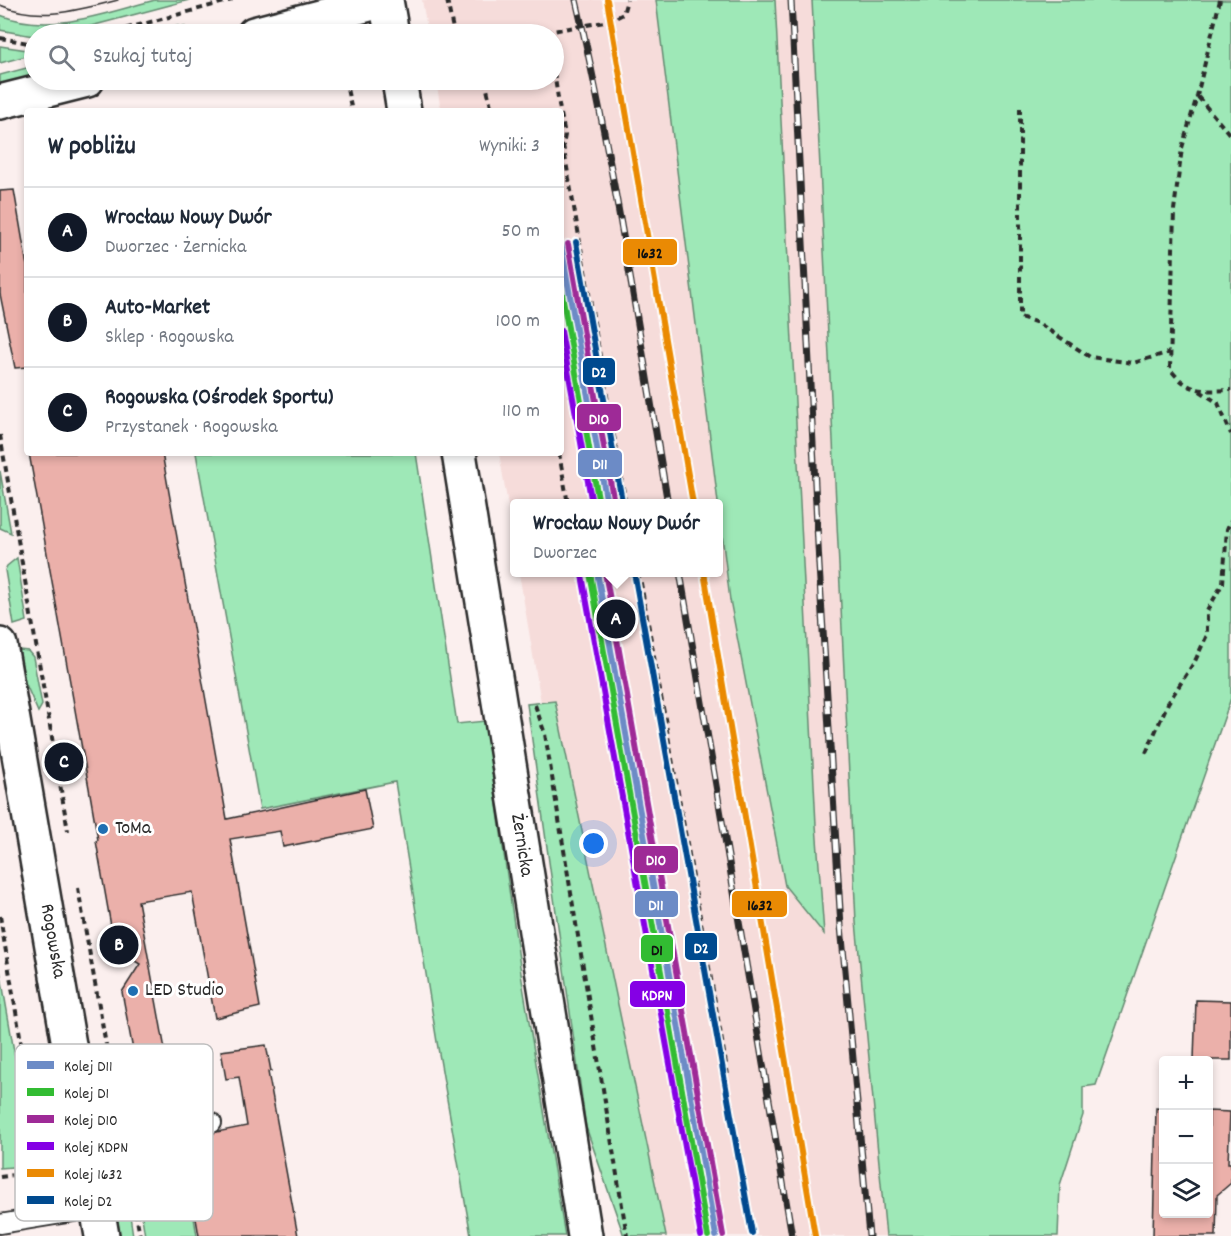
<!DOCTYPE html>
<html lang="pl">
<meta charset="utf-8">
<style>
body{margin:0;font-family:Dekko,sans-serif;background:#f2f2f3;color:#1f2937}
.controls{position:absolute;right:18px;bottom:18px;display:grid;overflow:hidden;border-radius:6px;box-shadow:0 3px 9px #0003}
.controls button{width:54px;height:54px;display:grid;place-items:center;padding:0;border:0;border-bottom:2px solid #e0e1e3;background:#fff;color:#1f2937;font:30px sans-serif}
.you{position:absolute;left:594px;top:844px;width:21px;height:21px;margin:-15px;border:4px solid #fff;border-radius:50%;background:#1a73e8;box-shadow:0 0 0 9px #1a73e833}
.badge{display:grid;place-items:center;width:39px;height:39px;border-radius:50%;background:#111827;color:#fff;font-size:20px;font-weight:700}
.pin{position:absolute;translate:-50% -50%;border:3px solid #fff;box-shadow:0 2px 6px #0006}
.popup{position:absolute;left:510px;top:499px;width:213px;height:78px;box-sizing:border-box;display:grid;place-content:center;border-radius:6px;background:#fff;filter:drop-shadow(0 2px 4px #0005);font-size:20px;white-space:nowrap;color:#747a83}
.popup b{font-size:22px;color:#1f2937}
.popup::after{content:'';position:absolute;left:50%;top:100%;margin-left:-12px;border:12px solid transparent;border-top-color:#fff}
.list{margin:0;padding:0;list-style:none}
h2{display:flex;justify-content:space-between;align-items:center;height:78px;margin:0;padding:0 24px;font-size:26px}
h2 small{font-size:20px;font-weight:400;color:#747a83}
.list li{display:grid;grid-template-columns:39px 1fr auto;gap:18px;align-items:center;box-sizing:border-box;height:90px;padding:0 24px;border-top:2px solid #e0e1e3}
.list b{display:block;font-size:22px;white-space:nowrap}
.list p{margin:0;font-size:20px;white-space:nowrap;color:#747a83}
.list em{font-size:20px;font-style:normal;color:#747a83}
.icon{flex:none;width:33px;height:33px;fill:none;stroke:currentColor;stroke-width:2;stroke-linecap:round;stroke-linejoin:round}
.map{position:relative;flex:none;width:1231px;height:1236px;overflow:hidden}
.search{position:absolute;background:#fff;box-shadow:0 3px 9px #0003;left:24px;top:24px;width:540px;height:66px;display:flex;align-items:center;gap:15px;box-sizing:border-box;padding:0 21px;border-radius:33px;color:#747a83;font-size:22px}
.panel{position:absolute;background:#fff;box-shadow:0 3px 9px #0003;left:24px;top:108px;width:540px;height:348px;border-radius:6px}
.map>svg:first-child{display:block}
.built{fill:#f6dcda}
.green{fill:#9ee8b7;stroke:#648a71;stroke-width:1.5}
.building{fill:#ebb0aa;stroke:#2b2b2b;stroke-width:1.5}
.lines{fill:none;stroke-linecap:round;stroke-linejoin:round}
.lane-casing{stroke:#2b2b2b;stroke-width:22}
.secondary-casing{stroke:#2b2b2b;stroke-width:38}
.path{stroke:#2b2b2b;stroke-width:4;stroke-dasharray:6 4.5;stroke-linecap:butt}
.lane{stroke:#fff;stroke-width:18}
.secondary{stroke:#fff;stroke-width:33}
.tram{stroke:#2b2b2b;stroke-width:1.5}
.rail-casing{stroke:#2b2b2b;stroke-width:7}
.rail{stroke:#fff;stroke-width:4.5;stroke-dasharray:14;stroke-linecap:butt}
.rail-1-casing{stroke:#fff;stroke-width:10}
.rail-2-casing{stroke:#fff;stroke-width:10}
.rail-3-casing{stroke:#fff;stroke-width:10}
.rail-4-casing{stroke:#fff;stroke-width:10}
.rail-5-casing{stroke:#fff;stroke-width:10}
.rail-6-casing{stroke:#fff;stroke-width:10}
.rail-1{stroke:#6c8bc6;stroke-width:6}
.rail-2{stroke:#32bc32;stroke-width:6}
.rail-3{stroke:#9e2a97;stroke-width:6}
.rail-4{stroke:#8500e5;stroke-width:6}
.rail-5{stroke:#ea8a04;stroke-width:6}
.rail-6{stroke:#004a8f;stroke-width:6}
.poi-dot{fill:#1f6fb2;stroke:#fff;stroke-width:2}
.labels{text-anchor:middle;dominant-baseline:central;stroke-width:6;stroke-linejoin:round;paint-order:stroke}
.poi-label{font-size:20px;fill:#2b2b2b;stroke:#fff;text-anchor:start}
.street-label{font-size:20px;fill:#2b2b2b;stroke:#fff}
.key{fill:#fff;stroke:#bfbfbf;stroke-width:1.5}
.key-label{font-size:16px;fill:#2b2b2b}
.line-badge{stroke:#fff;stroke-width:2}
.badge-label{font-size:16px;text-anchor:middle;font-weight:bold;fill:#fff}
.pale-badge-label{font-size:16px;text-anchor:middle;font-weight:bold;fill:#111}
</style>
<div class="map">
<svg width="1231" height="1236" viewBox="0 0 1231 1236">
<rect width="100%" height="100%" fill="#fbefee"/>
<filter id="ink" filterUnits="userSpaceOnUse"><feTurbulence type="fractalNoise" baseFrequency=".0167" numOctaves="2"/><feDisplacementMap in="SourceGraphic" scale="12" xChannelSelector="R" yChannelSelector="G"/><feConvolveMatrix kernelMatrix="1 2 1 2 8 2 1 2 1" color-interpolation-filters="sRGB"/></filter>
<g filter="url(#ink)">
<path class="built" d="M422,0H812L856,922L886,1236H632L519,573L718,572V504H514V540L499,453H561V111H441L436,80H554V34H428Z"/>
<path class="green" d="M155,0H189L61,34L33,36L0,30V15C51,35 105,13 155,0Z
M656,0H775L816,825L824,934L785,886L730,600Z
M812,0H1231V698L1096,1085L1083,1087V1115L1060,1185L1058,1236H886L856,922Z
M178,26V29L184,27L180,34H146Z
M0,46L34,51V54L0,63Z
M34,66V76L0,86V75Z
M196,453H416L457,724L485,721L522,980L565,1236H471L437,1042L395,782L260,809Z
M0,471L11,533L0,528Z
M17,558L27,621L14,625L5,570L7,566Z
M19,650L28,651L33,657L42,705L38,712L25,682Z
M555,701L666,1236H624L586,1127L527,704Z
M0,970L26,1121L30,1162L26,1166L0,1168Z
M178,1148L179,1152H183L197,1236H145L135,1173L170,1149Z
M123,1168L133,1236H120L112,1185L113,1181Z"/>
<path class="building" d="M14,190L27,266V367L15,368L0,294V191Z
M29,453H162L227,819L365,789L373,829L283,847L280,831L230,839L260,1007L215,1018L192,892L138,901L172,1088L148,1093L140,1087L122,992L140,964L115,949L96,841L98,840L89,788Z
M1196,1000L1231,1001V1060H1194Z
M266,1045L271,1071L268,1072L298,1236H199L182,1139L247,1126L239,1077L226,1079L221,1051Z
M1156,1108L1164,1109V1214H1209V1111L1230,1112L1228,1163H1231V1183L1217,1195L1216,1236H1153Z"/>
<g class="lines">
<g class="lane-casing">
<path id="lane" d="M90,1164C101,1162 116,1161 126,1155C156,1139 173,1105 212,1123
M0,1224L98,1208"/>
</g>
<g class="secondary-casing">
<path id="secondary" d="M386,0L392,34
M254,34L385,0
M399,80L404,111
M0,102L87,80
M459,453L585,1236
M0,645L102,1236"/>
</g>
<path class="path" d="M447,0L454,34
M1220,0L1197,96L1182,148L1174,210L1170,369C1189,393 1202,391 1231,390
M106,34L232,0
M535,34L610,21L623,14L627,0
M0,38L34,44
M554,72L560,111
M345,80L352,111
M485,80L492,111
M1198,97L1231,136
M1020,108V317L1038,323L1090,357L1133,363L1170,352
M561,114L565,135L563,145L626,504
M1200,391L1218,403L1231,434
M0,435L68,831
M559,453L568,504
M580,572L671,1080
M639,572L728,1075
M535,705L545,734L627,1236
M1146,753L1168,703L1195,661L1207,635V611L1223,583L1227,529L1231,520
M78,888L121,1129
M0,916L46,1191
M0,1177L42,1171
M130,1181L140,1236"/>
<use href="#lane" class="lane"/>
<use href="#secondary" class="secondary"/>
<path class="tram" d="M0,5C39,22 79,10 118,0"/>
<g class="rail-casing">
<path id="rail" d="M576,0C615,167 639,335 668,504
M791,0L819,565L841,926L869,1236
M680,572L792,1236"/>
</g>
<use href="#rail" class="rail"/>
<g class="rail-1-casing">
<path id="rail-1" d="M561,245L607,504
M597,572L716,1236"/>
</g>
<g class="rail-2-casing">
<path id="rail-2" d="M561,288L599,504
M590,573L708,1236"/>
</g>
<g class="rail-3-casing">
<path id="rail-3" d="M568,244L614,503
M605,572L723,1235"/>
</g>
<g class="rail-4-casing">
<path id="rail-4" d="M561,331L592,504
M582,575L701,1236"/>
</g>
<g class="rail-5-casing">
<path id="rail-5" d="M607,0L693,504
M704,572L815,1236"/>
</g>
<g class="rail-6-casing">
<path id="rail-6" d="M576,242L622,501
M634,572L752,1233"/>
</g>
<use href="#rail-1" class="rail-1"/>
<use href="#rail-2" class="rail-2"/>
<use href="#rail-3" class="rail-3"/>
<use href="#rail-4" class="rail-4"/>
<use href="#rail-5" class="rail-5"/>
<use href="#rail-6" class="rail-6"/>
</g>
</g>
<g class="poi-dot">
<circle cx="103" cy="829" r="6"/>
<circle cx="133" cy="991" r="6"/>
</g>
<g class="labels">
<g class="poi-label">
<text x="115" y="829">ToMa</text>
<text x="145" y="991">LED Studio</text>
</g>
<g class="street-label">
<text transform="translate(521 845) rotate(81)">Żernicka</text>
<text transform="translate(52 941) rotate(80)">Rogowska</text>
</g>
</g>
<rect x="15" y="1044" width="198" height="177" rx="9" class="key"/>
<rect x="27" y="1061" width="27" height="8" fill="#6c8bc6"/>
<rect x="27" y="1088" width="27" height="8" fill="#32bc32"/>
<rect x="27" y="1115" width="27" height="8" fill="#9e2a97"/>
<rect x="27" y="1142" width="27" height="8" fill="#8500e5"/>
<rect x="27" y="1169" width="27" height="8" fill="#ea8a04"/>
<rect x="27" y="1196" width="27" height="8" fill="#004a8f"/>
<g class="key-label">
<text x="64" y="1071">Kolej D11</text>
<text x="64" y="1098">Kolej D1</text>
<text x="64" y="1125">Kolej D10</text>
<text x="64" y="1152">Kolej KDPN</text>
<text x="64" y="1179">Kolej 1632</text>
<text x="64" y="1206">Kolej D2</text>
</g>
<g class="line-badge">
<rect x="622" y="238" width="56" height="28" rx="6" fill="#ea8a04"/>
<rect x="582" y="357" width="34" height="29" rx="6" fill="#004a8f"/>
<rect x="576" y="403" width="46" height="29" rx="6" fill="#9e2a97"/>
<rect x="577" y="449" width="46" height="29" rx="6" fill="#6c8bc6"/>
<rect x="633" y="845" width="46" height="29" rx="6" fill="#9e2a97"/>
<rect x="634" y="890" width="45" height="28" rx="6" fill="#6c8bc6"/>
<rect x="731" y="890" width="57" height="28" rx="6" fill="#ea8a04"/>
<rect x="684" y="932" width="34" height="29" rx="6" fill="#004a8f"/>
<rect x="640" y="934" width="34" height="29" rx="6" fill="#32bc32"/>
<rect x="629" y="980" width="57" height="28" rx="6" fill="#8500e5"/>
</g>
<g class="badge-label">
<text x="599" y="377">D2</text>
<text x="599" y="424">D10</text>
<text x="600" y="469">D11</text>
<text x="656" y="865">D10</text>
<text x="656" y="910">D11</text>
<text x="701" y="953">D2</text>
<text x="657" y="1000">KDPN</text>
</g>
<g class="pale-badge-label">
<text x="650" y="258">1632</text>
<text x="760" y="910">1632</text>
<text x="657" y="955">D1</text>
</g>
</svg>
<div class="controls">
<button>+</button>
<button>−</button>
<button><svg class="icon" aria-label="layers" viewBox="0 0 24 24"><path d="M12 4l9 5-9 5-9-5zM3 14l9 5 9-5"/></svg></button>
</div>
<div class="you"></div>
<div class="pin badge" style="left:616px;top:619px">A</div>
<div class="popup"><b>Wrocław Nowy Dwór</b>Dworzec</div>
<div class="pin badge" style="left:119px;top:945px">B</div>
<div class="pin badge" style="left:64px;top:762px">C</div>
<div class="search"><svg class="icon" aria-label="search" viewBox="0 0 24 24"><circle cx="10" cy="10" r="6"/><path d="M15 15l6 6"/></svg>Szukaj tutaj</div>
<section class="panel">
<h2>W pobliżu<small>Wyniki: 3</small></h2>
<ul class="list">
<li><span class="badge">A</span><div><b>Wrocław Nowy Dwór</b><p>Dworzec · Żernicka</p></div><em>50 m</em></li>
<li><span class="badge">B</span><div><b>Auto-Market</b><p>Sklep · Rogowska</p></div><em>100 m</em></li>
<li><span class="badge">C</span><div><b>Rogowska (Ośrodek Sportu)</b><p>Przystanek · Rogowska</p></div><em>110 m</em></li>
</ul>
</section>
</div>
